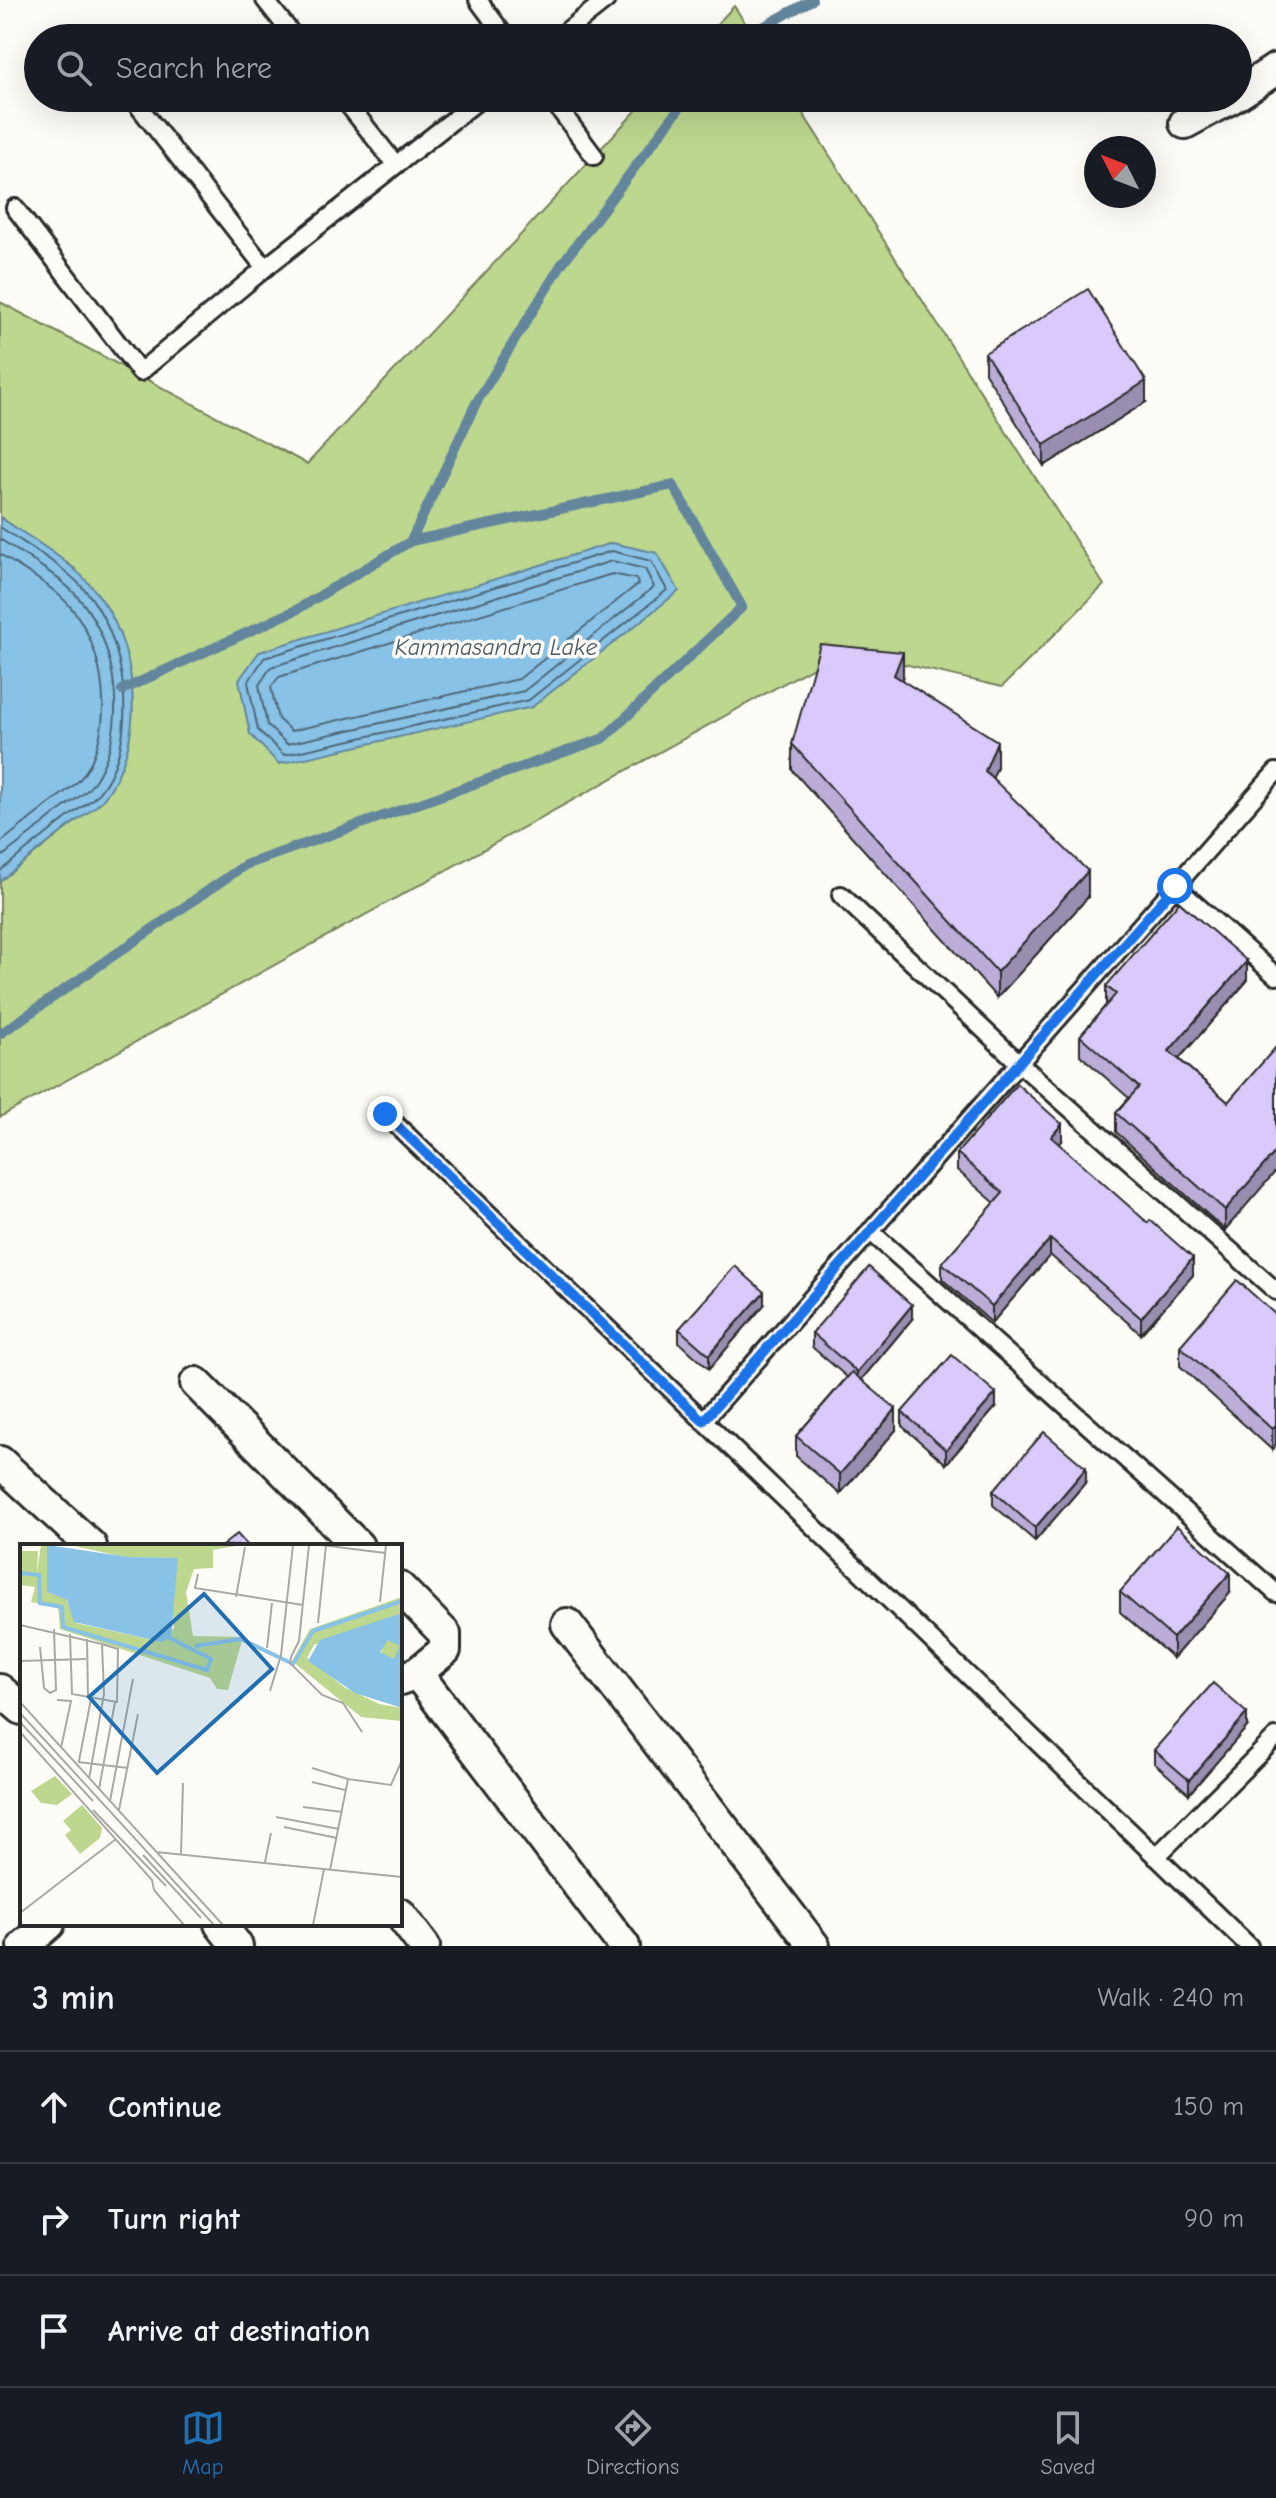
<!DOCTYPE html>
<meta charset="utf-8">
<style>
body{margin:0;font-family:"Comic Neue",sans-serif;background:#20242c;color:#f1f3f6}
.compass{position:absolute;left:1084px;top:136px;width:72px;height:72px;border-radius:50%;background:#171b24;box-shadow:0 8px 32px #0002;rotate:312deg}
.stop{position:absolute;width:24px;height:24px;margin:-18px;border:6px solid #1a73e8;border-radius:50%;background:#fff}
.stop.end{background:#1a73e8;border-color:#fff;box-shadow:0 2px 8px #0008}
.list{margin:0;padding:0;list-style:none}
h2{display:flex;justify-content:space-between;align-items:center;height:104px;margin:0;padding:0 32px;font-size:34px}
h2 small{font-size:26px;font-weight:400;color:#9ea1a6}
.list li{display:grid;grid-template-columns:52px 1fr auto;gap:24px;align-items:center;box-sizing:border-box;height:112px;padding:0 32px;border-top:2px solid #363941}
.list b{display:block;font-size:30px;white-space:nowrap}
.list em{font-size:26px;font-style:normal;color:#9ea1a6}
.icon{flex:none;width:44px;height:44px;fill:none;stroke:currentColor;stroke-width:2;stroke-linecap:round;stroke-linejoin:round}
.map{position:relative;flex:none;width:1276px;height:1946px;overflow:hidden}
.search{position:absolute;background:#171b24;box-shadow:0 8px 32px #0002;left:24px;right:24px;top:24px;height:88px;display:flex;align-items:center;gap:20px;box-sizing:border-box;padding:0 28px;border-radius:44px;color:#9ea1a6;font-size:30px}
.sheet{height:440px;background:#171b24}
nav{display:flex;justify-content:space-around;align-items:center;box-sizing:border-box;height:112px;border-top:2px solid #363941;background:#171b24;font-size:22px;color:#9ea1a6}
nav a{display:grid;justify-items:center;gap:4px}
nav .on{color:#1f6fb2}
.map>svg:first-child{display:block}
.green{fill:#bdd78f;stroke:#74815d;stroke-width:2}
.water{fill:#88c2e7;stroke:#63869c;stroke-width:2}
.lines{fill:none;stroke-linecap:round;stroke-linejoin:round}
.shore{stroke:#506776;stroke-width:2}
.stream{stroke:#63869c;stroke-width:10}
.lane-casing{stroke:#2b2b2b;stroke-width:22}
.street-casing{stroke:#2b2b2b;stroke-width:36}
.lane{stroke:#fdfcf7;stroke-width:16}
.street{stroke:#fdfcf7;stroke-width:30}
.wall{fill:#bbadd8;stroke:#2b2b2b;stroke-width:2}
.shaded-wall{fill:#998db0;stroke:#2b2b2b;stroke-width:2}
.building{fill:#dac9fb;stroke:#2b2b2b;stroke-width:2}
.route{stroke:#1a73e8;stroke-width:10}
.labels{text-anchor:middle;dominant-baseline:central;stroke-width:7;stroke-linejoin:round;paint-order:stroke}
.water-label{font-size:24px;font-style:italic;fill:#475863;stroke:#fdfcf7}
.inset-river{fill:none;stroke:#88c2e7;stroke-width:4}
.inset-road{fill:none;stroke:#a9a8a5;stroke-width:2}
.view{fill:#1f6fb2;fill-opacity:0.15;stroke:#1f6fb2;stroke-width:4}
.inset-edge{fill:none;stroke:#2b2b2b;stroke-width:4}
</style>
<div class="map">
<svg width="1276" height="1946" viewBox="0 0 1276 1946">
<rect width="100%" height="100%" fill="#fdfcf7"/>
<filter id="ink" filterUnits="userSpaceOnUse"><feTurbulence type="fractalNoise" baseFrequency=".0125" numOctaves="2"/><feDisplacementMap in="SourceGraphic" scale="16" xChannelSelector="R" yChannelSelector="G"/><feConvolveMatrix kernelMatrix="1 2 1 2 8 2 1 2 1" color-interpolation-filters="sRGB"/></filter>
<g filter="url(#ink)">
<path class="green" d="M734,6L755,38H704Z
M648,98H793L1104,585L1002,687L844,650L0,1117V881L103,800L115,780L130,738L75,569L0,517V302L307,464Z"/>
<path class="water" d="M0,517C30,539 68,558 92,587C139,641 148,738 105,797C97,808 82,816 72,824C48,843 24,862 0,881Z
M612,543L657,553L679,591L532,707L279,764L250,734L239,680L259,652Z"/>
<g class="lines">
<path class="shore" d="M0,527C28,546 61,564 84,589C127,635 142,745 97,795C89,803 77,810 68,817C45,835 23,853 0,871
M0,539C26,557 57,574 78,597C119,644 130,735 91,786C84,795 71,802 62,809C42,825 21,842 0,858
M612,551L651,561L667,590L529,700L284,755L258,730L248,682L264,658Z
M0,554C23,570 50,584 69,605C106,647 117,732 81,778C76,785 66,791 58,797C39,812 19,828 0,843
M612,561L645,569L654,587L524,691L287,744L267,725L259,685L271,667Z
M612,574L636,579L638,584L519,679L291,731L278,719L271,687L279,677Z"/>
<path class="stream" d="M743,38L812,0
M411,541L476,403L561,265L687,98
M0,1034L245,865L604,738L742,607L673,485L411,541L296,610L122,690"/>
<g class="lane-casing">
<path id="lane" d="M265,0L295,38
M478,0L506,38
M558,38L606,0
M343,98L396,165
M551,98L594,156
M133,99L265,268
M15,208L140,372L265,268L481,98
M1175,886L1276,976
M841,895L1019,1063L1276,1291
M385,1114L1249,1946
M870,1231L1276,1593
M703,1421L1276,772
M1156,1857L1276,1737"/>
</g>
<g class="street-casing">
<path id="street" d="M1238,94L1276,69
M1185,123L1231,98
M196,1383L358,1546
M0,1462L91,1546
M400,1588L445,1634V1650L417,1673L400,1679
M567,1624L814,1946
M417,1673L624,1946
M0,1690L22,1709
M400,1914L424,1946
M220,1924L237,1946
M24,1946L49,1924"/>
</g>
<use href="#lane" class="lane"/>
<use href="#street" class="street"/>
</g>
<path class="wall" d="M985,353L1146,402L1044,466L985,373Z
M903,678L902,680L997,767L992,778L1088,897L997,998L792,770V744Z
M1247,981L1179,1059L1228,1102L1225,1230L1116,1132V1113L1129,1098L1080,1055V1036L1106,1005V986Z
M1062,1141L1059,1145L1193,1275L1141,1334L1050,1255L992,1323L942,1279V1263L995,1203L957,1170V1153Z
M764,1305L709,1369L679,1342V1329Z
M1276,1315L1272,1450L1180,1366V1346Z
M912,1319L862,1379L896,1430L840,1494L796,1456V1436L847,1377L812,1347V1333Z
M996,1407L946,1464L902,1426V1412Z
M1086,1482L1035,1541L993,1505V1491Z
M1120,1592L1230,1593L1173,1658L1120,1612Z
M1247,1727L1189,1794L1154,1763V1750Z"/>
<path class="shaded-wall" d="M1146,381V402L1044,466V445Z
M903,652V678L894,701V675Z
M997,741V767L985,797V771Z
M1088,871V897L997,998V972Z
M1247,961V981L1169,1070V1051Z
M1062,1124V1141L1051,1154V1137Z
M1276,1151V1171L1225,1230V1210Z
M1050,1239V1255L992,1323V1306Z
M1193,1258V1275L1141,1334V1318Z
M764,1292V1305L709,1369V1355Z
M912,1305V1319L857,1385V1372Z
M996,1393V1407L946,1464V1450Z
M896,1409V1430L840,1494V1474Z
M1276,1425V1445L1272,1450V1429Z
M1086,1468V1482L1035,1541V1528Z
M1230,1573V1593L1173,1658V1638Z
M1247,1713V1727L1189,1794V1780Z"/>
<path class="building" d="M1088,289L1146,381L1044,445L985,353Z
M820,644L903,652L894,675L997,741L985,771L1088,871L997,972L792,744Z
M1179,902L1247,961L1169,1051L1228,1102L1276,1047V1151L1225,1210L1116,1113L1139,1087L1080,1036L1116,994L1106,986Z
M1017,1084L1062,1124L1051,1137L1148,1223L1150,1220L1193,1258L1141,1318L1050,1239L992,1306L942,1263L1003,1193L957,1153Z
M735,1266L764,1292L709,1355L679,1329Z
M869,1267L912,1305L857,1372L812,1333Z
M1237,1280L1276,1315V1425L1272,1429L1180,1346Z
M952,1355L996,1393L946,1450L902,1412Z
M852,1372L896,1409L840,1474L796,1436Z
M1044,1432L1086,1468L1035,1528L993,1491Z
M1177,1526L1230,1573L1173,1638L1120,1592Z
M237,1534L248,1546H222Z
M1213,1683L1247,1713L1189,1780L1154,1750Z"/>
</g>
<g class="lines" filter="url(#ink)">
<path class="route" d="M385,1114L703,1421L1175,886"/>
</g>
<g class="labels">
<g class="water-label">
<text x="496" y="647">Kammasandra Lake</text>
</g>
</g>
<g transform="translate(20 1544)">
<rect width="382" height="382" fill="#fdfcf7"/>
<path d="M21,1H27V48L46,55L56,79L142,98L154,84L151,50L158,14L104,13L50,1H222L193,6V24L174,25L166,48L173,92L223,93L208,146L197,145L190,134L40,85L38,63L11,58L15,43L0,41V7H18L17,29ZM382,53V69L294,101L287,114L324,143L359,160L382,164V177L341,173L272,117L290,85ZM361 106a10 10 0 1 1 20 0a10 10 0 1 1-20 0ZM35,232L52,250L37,261L21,259L11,247ZM62,261L82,284L80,294L60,310L45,291L51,286L43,277Z" fill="#bdd78f"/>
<path d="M27,1L108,13L158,14L151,92L142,98L54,78L47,56L27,48ZM382,69V164L335,149L288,117L300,96ZM368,96L380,102L374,115L360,108Z" fill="#88c2e7" fill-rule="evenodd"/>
<path class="inset-river" d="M0,29L19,31L20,59L42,63L43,83L187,126L191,115L148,93M175,102L221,95L273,120L293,87L382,57"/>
<path class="inset-road" d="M301,1L365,9M178,30L175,44L283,61M216,53L225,3M360,58L366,1M298,79L306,1M0,81L82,100L84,150L69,235M50,90L52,150L97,158L98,105L82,100M67,95L68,154M20,103L24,144L30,149L36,146L34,85M247,104L252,59M271,113L279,97L289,1M271,113L270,119L302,151L323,159L342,188M0,117L66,115M250,147L261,111L273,1M37,156L51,157L41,204M0,158L203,381M0,169L194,381M0,178L73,257M0,188L132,336L134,346L164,381M59,217L71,155M58,218L108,224M292,224L328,235M292,238L325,246M79,245L95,158M90,257L113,135M283,263L322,268M73,266L146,342M99,266L118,170M256,273L319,285M264,283L317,294M136,308L382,333M161,310L163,239M123,311L181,374M245,318L251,289M310,326L328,235L371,241L382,216M0,369L96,295M293,381L304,325"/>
<path class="view" d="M184,50L252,125L137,229L69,153Z"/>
<rect width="382" height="382" class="inset-edge"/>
</g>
</svg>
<svg class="compass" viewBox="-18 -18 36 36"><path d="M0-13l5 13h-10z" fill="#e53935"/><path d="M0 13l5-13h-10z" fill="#9ea1a6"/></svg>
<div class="stop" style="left:1175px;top:886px"></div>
<div class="stop end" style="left:385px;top:1114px"></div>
<div class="search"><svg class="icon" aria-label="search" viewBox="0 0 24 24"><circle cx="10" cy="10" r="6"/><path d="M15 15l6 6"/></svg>Search here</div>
</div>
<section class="sheet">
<h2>3 min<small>Walk · 240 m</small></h2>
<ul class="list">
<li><svg class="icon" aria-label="ahead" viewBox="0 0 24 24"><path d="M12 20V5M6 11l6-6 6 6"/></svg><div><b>Continue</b></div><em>150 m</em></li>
<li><svg class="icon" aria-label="right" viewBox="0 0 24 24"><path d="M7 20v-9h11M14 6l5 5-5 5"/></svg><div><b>Turn right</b></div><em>90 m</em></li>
<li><svg class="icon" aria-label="arrive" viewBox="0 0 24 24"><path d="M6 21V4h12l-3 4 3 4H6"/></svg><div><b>Arrive at destination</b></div></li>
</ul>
</section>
<nav>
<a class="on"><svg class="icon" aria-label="map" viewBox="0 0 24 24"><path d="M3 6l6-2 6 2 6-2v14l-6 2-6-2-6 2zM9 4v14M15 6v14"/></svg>Map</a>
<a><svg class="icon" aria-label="directions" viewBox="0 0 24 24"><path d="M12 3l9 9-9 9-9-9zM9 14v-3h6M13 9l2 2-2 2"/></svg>Directions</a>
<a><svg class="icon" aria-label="saved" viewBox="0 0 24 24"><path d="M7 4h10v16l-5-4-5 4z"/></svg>Saved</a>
</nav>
